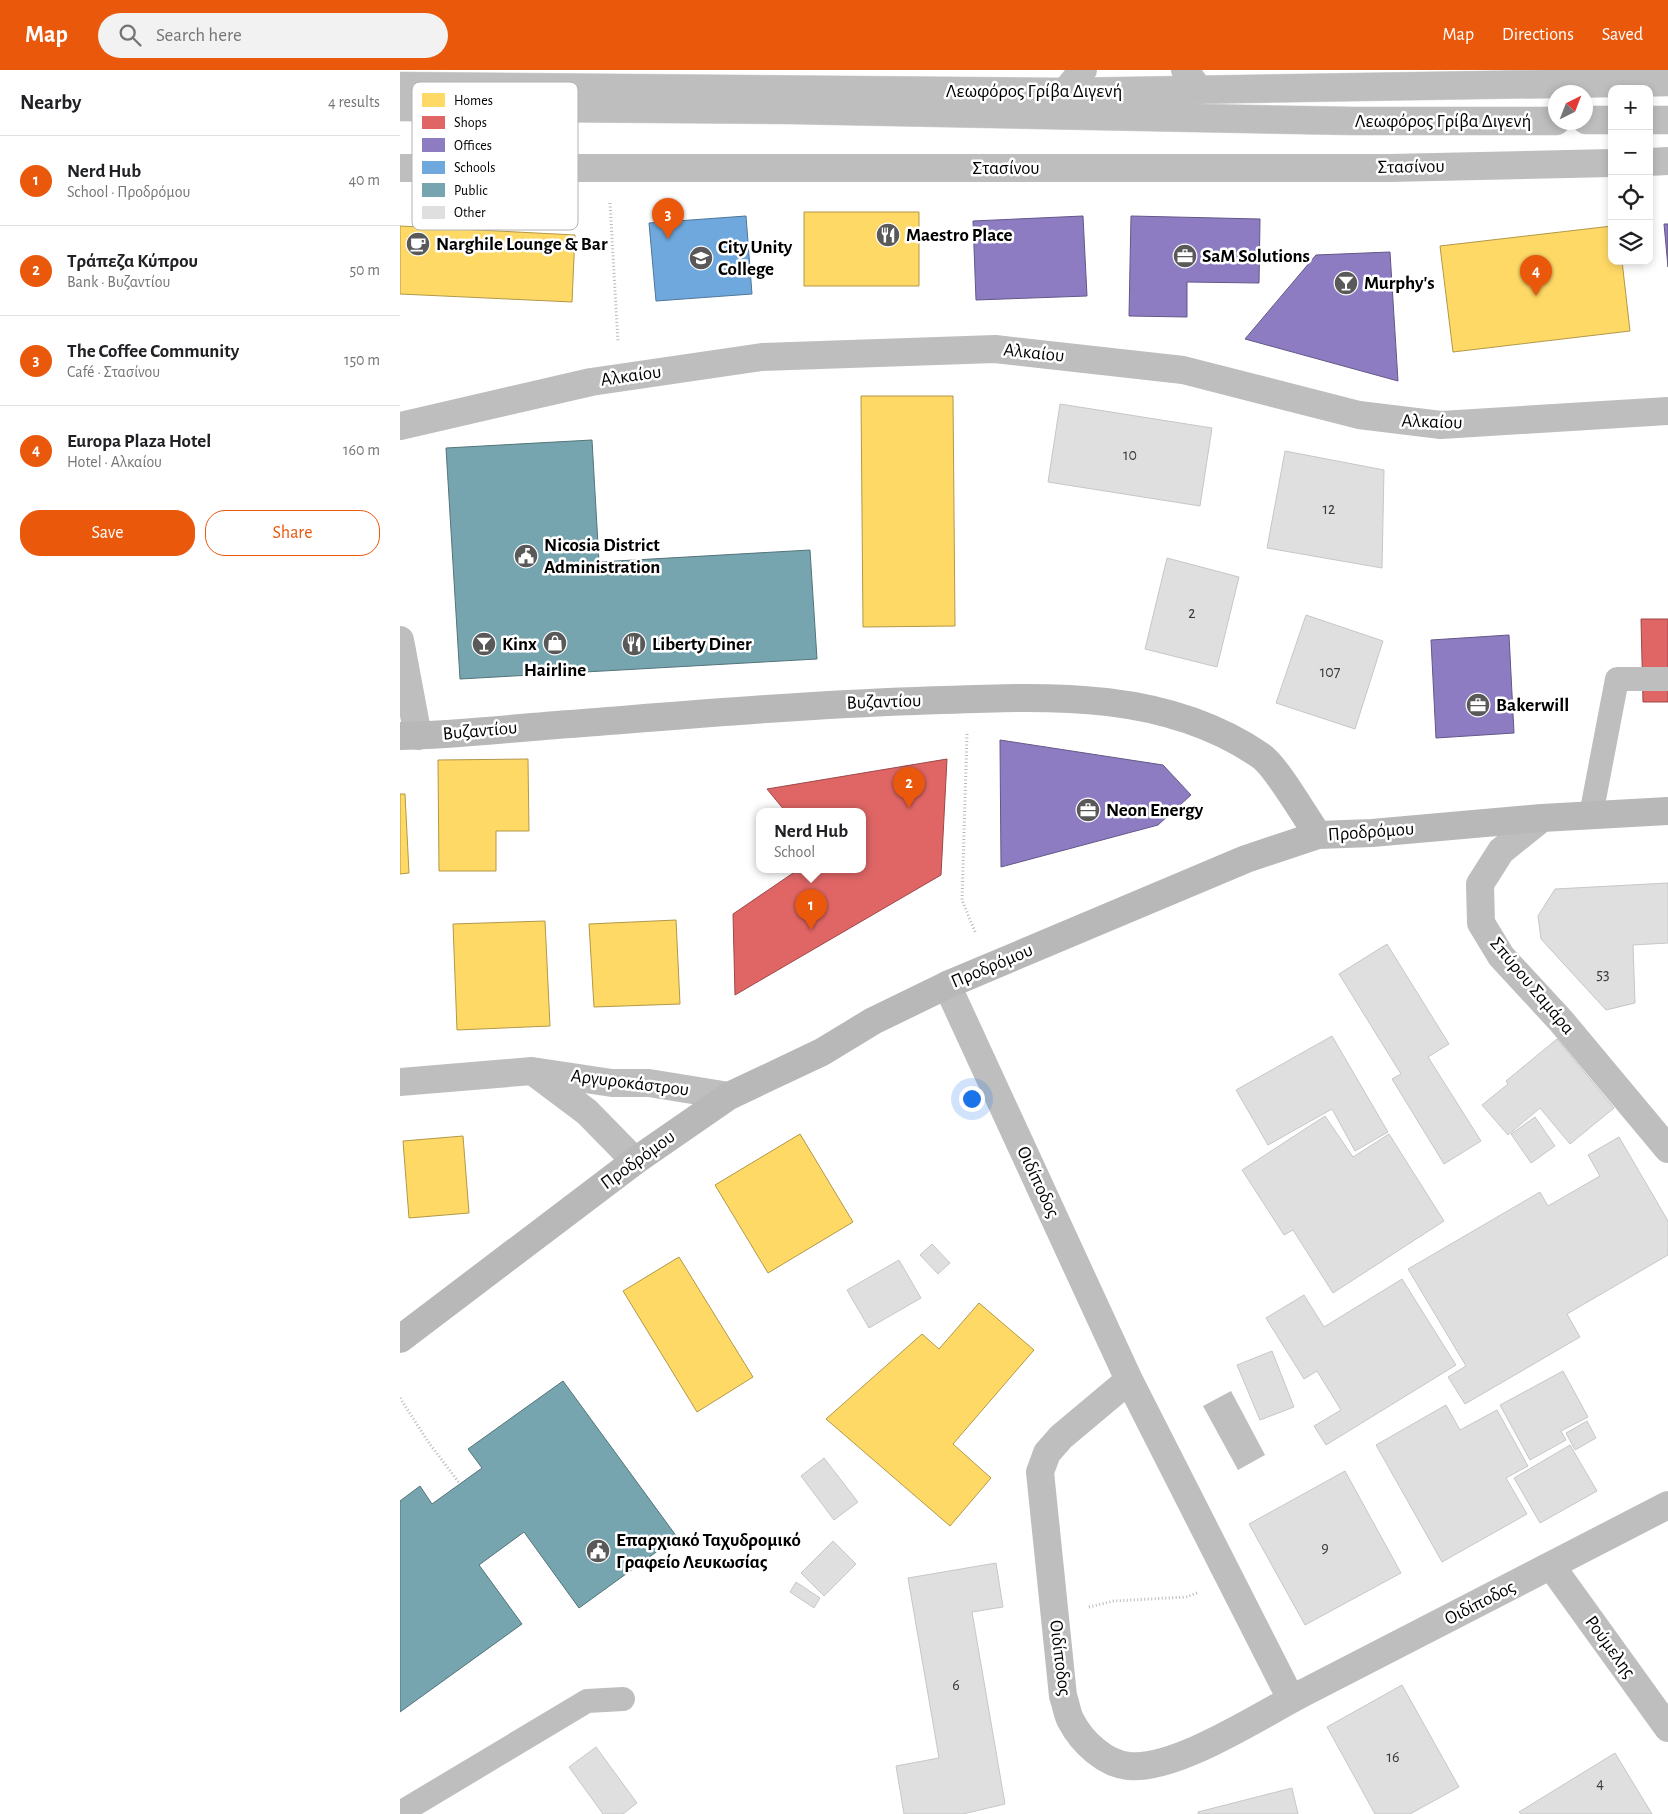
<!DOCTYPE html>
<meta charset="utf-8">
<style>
body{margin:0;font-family:"Alegreya Sans",sans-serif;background:#f2f2f2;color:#202124}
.controls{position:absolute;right:15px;top:15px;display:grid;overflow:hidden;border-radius:10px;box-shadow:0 2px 8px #0003}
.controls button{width:45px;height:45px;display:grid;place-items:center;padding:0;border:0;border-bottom:1px solid #e0e0e0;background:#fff;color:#202124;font:25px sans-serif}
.compass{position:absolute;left:1148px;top:15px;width:45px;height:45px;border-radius:50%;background:#fff;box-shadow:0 2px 8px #0003;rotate:42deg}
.you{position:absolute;left:571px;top:1028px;width:18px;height:18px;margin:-12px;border:4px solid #fff;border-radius:50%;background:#1a73e8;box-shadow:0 0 0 8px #1a73e833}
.badge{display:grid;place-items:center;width:32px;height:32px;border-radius:50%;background:#ea580c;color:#fff;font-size:16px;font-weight:700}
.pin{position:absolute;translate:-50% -41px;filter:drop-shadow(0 1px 2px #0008)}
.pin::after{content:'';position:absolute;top:26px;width:18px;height:15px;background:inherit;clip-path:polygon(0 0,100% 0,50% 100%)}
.popup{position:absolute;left:356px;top:738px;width:110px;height:65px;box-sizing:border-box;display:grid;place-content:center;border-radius:10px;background:#fff;filter:drop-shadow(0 1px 4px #0005);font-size:16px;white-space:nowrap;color:#757577}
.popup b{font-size:19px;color:#202124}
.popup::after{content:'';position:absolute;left:50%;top:100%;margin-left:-10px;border:10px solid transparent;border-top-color:#fff}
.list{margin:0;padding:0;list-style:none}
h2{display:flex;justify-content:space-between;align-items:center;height:65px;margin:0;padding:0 20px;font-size:21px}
h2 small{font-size:16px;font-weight:400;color:#757577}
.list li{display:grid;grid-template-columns:32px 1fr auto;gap:15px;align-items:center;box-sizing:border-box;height:90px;padding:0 20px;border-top:1px solid #e0e0e0}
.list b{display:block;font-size:19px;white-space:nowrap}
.list p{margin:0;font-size:16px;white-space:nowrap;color:#757577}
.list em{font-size:16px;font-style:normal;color:#757577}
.actions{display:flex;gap:10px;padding:15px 20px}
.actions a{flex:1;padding:11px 0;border:1px solid #ea580c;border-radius:20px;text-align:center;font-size:18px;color:#ea580c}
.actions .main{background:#ea580c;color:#fff}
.icon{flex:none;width:28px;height:28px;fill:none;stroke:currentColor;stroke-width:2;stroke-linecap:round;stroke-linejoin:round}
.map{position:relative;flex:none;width:1268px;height:1744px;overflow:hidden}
header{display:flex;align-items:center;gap:30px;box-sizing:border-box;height:70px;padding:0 25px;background:#ea580c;color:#fff}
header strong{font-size:24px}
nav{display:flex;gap:28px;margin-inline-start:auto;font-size:18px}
.search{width:350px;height:45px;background:#f2f2f2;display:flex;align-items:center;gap:12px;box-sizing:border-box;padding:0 18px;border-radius:28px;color:#757577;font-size:19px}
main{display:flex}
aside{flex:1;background:#fff}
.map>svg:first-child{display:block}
.water{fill:#bfbfbf}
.homes{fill:#ffd966;stroke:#b29847}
.shops{fill:#e06666;stroke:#9d4747}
.offices{fill:#8e7cc3;stroke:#635788}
.schools{fill:#6fa8dc;stroke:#4e769a}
.public{fill:#76a5af;stroke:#53747a}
.building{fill:#dfdfdf;stroke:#c7c7c7}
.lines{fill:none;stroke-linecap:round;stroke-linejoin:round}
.primary-casing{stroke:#dbdbdb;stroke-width:29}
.path{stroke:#b9b9b9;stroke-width:3;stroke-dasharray:1 2.5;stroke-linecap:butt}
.lane{stroke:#bebebe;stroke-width:24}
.street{stroke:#bebebe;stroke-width:28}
.secondary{stroke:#b8b8b8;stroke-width:28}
.primary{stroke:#bebebe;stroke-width:28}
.labels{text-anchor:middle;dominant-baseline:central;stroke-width:5;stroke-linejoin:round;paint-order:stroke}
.number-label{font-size:16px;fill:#383838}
.street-label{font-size:19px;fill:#000;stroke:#fff}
.poi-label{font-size:19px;font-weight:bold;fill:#000;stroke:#fff;text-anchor:start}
.key{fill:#fff;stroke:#b2b2b2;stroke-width:1}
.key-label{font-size:14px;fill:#000}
</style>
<header>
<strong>Map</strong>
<div class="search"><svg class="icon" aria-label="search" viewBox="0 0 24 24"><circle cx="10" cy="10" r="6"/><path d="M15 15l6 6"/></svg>Search here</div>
<nav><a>Map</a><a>Directions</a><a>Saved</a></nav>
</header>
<main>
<aside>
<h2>Nearby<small>4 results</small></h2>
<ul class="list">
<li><span class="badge">1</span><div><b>Nerd Hub</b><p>School · Προδρόμου</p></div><em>40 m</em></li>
<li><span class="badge">2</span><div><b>Τράπεζα Κύπρου</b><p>Bank · Βυζαντίου</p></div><em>50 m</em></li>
<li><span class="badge">3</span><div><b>The Coffee Community</b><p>Café · Στασίνου</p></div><em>150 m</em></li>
<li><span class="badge">4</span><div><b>Europa Plaza Hotel</b><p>Hotel · Αλκαίου</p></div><em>160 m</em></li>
</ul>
<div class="actions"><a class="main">Save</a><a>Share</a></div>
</aside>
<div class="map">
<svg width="1268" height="1744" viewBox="0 0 1268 1744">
<rect width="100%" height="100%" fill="#fff"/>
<path class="water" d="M831,1321L865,1385L838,1400L803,1336Z"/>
<path class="homes" d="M404,142H519V216H404Z
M0,156L175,165L172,232L0,224Z
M1212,156V191H1222L1230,261L1053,282L1040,176Z
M461,326H553L555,556L463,557Z
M128,689L129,761H96V801H39L38,690Z
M0,724H5L9,803L0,804Z
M276,850L280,934L194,937L189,854Z
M145,851L150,956L57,960L53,854Z
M400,1064L453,1152L368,1203L315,1115Z
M63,1066L69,1143L9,1148L3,1071Z
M279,1187L353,1307L297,1342L223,1221Z
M579,1233L634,1280L553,1374L591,1408L550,1456L426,1349L522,1264L539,1279Z"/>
<path class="shops" d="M1241,549H1268V632H1243Z
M547,689L541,805L335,925L333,844L399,799H462V741H385L367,719Z"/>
<path class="offices" d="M683,146L687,226L576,230L573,151Z
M731,146L860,149L859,213L787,212V247L729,246Z
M1264,154H1268V197Z
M990,182L998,311L845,269L916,185Z
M1109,565L1114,663L1036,668L1031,570Z
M600,670L763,695L791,725L758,755L601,797Z"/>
<path class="schools" d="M346,146L352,224L256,231L249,153Z"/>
<path class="public" d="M192,370L199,492L410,480L417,589L60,609L46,378Z
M163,1311L277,1467L179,1538L124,1462L79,1495L122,1554L0,1642V1431L20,1416L32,1434L82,1398L68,1379Z"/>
<path class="building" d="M660,334L812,358L800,436L648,412Z
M885,381L984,400L982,498L867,478Z
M767,488L839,507L817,597L745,579Z
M906,545L983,571L955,659L876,633Z
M1268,813V873L1233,875L1235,933L1206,940L1141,869L1138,846L1155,819Z
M987,874L1049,974L1028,987L1081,1071L1044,1094L992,1009L1001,1004L939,904Z
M932,966L988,1062L955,1081L932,1039L868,1075L836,1020Z
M1157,969L1214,1038L1170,1074L1140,1038L1108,1065L1082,1035L1108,1014L1106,1011Z
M925,1046L953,1087L989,1064L1044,1151L933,1223L893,1160L884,1165L842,1100Z
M1135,1047L1155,1076L1131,1093L1111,1064Z
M1219,1067L1268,1151V1185L1167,1244L1180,1267L1065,1334L1048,1307L1066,1296L1008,1199L1140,1122L1148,1136L1200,1106L1188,1085Z
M532,1174L550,1193L538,1204L520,1185Z
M499,1190L521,1228L469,1258L447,1220Z
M1002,1209L1056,1295L926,1375L914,1356L941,1340L917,1301L904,1309L866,1248L904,1225L924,1257Z
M872,1281L894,1337L860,1350L837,1295Z
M1163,1301L1188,1347L1161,1361L1166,1370L1130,1390L1100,1335Z
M1046,1335L1060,1360L1097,1340L1128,1396L1106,1408L1127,1444L1042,1492L976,1375Z
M1187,1351L1196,1368L1175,1380L1166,1363Z
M1170,1375L1197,1421L1140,1453L1114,1408Z
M424,1388L458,1432L434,1450L401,1406Z
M945,1401L1001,1503L905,1555L849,1454Z
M433,1471L456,1494L424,1526L401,1503Z
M596,1493L603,1537L572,1542L605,1734L563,1744H504L496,1696L539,1688L508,1508Z
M396,1512L420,1528L414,1538L390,1522Z
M1002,1615L1059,1717L1010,1744H975L927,1657Z
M196,1677L237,1733L223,1744H203L169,1697Z
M1215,1683L1252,1744H1121L1119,1742Z
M892,1718L898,1744H798V1742Z"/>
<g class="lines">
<g class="primary-casing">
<path id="primary" d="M0,16L665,22L1268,12
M0,37L390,40L953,51H1156
M1186,50H1212
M1249,50H1268"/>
</g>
<path class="path" d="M210,133L218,272
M567,664L562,830L576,864
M0,1328L29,1373L60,1414
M689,1537L714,1531L786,1527L797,1523"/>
<path class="lane" d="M1191,745L1217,609H1268
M0,1743L187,1631L223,1629"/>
<path class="street" d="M785,0L799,20
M665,22L683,0
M1249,92L1268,91
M0,98H989L1212,93
M0,356L191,312L362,287L595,279L783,300L959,345L1041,355L1268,341
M0,570L18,666
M1142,748L1101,781L1080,814L1081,853L1101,886L1161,951L1268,1079
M547,915L729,1310L891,1629
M135,1003L187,1042L235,1091
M0,1012L132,1001L212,1013H249L329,1026
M729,1310L661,1367L647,1383L640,1402L663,1626C666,1634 667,1644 671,1651C682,1672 705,1694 729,1696C778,1701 866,1641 911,1619C1031,1558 1150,1497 1268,1435
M1152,1497L1268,1658"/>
<path class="secondary" d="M0,666C57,665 114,658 170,654C286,645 400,635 516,631C633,627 760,616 861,686C877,697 905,747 918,765
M0,1269L235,1091L329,1026L422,982L473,951L547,915L846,789L918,765L972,763L1142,748L1268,741"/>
<use href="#primary" class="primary"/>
</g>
<defs>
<g id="restaurant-disc" transform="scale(1.25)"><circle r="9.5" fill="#595959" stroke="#fff"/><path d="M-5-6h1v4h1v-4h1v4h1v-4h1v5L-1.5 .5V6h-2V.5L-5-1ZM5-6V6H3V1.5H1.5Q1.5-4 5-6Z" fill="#fff"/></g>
<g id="cafe-disc" transform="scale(1.25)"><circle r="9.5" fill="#595959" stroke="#fff"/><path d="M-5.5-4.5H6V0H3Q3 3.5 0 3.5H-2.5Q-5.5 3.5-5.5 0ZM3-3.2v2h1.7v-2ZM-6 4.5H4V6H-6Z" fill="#fff"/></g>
<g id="office-disc" transform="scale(1.25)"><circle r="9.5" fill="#595959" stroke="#fff"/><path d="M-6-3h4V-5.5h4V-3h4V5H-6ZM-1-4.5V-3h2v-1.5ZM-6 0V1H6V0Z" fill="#fff"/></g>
<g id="university-disc" transform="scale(1.25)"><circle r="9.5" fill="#595959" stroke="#fff"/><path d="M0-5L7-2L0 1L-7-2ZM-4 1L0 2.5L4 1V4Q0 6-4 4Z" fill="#fff"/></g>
<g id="bar-disc" transform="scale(1.25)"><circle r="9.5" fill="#595959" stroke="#fff"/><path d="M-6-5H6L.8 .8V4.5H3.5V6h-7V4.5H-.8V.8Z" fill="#fff"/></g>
<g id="civic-disc" transform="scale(1.25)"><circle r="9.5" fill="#595959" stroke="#fff"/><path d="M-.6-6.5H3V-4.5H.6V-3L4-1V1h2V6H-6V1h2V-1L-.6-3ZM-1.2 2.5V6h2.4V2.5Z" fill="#fff"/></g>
<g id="shop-disc" transform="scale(1.25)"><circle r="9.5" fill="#595959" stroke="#fff"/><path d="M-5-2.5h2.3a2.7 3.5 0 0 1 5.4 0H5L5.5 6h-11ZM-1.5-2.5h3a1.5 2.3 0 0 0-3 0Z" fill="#fff"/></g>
</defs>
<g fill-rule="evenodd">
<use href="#restaurant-disc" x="488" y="165"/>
<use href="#cafe-disc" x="18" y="174"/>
<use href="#office-disc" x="785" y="186"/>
<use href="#university-disc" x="301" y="188"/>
<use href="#bar-disc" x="946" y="213"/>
<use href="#civic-disc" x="126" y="486"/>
<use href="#shop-disc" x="155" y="573"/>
<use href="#bar-disc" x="84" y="574"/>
<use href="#restaurant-disc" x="234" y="574"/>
<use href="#office-disc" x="1078" y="635"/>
<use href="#office-disc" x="688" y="740"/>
<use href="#civic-disc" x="198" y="1481"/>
</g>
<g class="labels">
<g class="number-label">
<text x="730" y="385">10</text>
<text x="929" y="439">12</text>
<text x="792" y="543">2</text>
<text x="930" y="602">107</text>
<text x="1203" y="904">53</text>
<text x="925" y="1478">9</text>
<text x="556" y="1615">6</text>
<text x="993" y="1687">16</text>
<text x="1200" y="1713">4</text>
</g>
<g class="street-label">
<text x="634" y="21">Λεωφόρος Γρίβα Διγενή</text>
<text x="1043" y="51">Λεωφόρος Γρίβα Διγενή</text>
<text transform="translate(1011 97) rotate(-1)">Στασίνου</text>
<text x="606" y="98">Στασίνου</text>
<text transform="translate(634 283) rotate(6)">Αλκαίου</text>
<text transform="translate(231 306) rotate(-8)">Αλκαίου</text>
<text transform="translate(1032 352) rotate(2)">Αλκαίου</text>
<text transform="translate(484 632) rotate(-2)">Βυζαντίου</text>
<text transform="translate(80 661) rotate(-5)">Βυζαντίου</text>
<text transform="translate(971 762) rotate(-4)">Προδρόμου</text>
<text transform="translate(592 896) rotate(-23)">Προδρόμου</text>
<text transform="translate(1132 916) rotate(50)">Σπύρου Σαμάρα</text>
<text transform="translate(230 1013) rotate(7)">Αργυροκάστρου</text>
<text transform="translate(238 1090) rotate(-36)">Προδρόμου</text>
<text transform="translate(638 1112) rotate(65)">Οιδίποδος</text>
<text transform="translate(1080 1533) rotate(-27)">Οιδίποδος</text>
<text transform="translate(1210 1577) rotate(54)">Ρούμελης</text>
<text transform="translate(660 1588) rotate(83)">Οιδίποδος</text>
</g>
<g class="poi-label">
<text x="506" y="165">Maestro Place</text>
<text x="36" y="174">Narghile Lounge &amp; Bar</text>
<text x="318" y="177">City Unity<tspan x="318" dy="22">College</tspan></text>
<text x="802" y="186">SaM Solutions</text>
<text x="964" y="213">Murphy's</text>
<text x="144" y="475">Nicosia District<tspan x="144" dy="22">Administration</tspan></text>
<text x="102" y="574">Kinx</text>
<text x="252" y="574">Liberty Diner</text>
<text x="155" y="600" text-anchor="middle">Hairline</text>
<text x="1096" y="635">Bakerwill</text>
<text x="706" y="740">Neon Energy</text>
<text x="216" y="1470">Επαρχιακό Ταχυδρομικό<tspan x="216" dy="22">Γραφείο Λευκωσίας</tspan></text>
</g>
</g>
<rect x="12" y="12" width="166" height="148" rx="8" class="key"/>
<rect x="22" y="23" width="23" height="14" fill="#ffd966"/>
<rect x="22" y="46" width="23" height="13" fill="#e06666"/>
<rect x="22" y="68" width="23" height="14" fill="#8e7cc3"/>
<rect x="22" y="91" width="23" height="13" fill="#6fa8dc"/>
<rect x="22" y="113" width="23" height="14" fill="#76a5af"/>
<rect x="22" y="136" width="23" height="13" fill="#dfdfdf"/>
<g class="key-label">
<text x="54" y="35">Homes</text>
<text x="54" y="57">Shops</text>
<text x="54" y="80">Offices</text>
<text x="54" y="102">Schools</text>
<text x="54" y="125">Public</text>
<text x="54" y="147">Other</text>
</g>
</svg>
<div class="controls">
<button>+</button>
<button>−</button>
<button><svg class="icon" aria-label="locate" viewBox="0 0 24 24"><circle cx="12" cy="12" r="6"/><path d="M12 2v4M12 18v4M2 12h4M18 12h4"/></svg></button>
<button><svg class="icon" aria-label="layers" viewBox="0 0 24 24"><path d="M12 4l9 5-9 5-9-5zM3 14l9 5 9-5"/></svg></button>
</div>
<svg class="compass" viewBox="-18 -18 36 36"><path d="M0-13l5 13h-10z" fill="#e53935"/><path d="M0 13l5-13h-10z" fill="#757577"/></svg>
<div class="you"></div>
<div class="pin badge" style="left:411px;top:860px">1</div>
<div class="popup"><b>Nerd Hub</b>School</div>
<div class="pin badge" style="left:509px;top:738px">2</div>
<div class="pin badge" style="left:268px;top:169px">3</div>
<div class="pin badge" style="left:1136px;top:226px">4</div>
</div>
</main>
